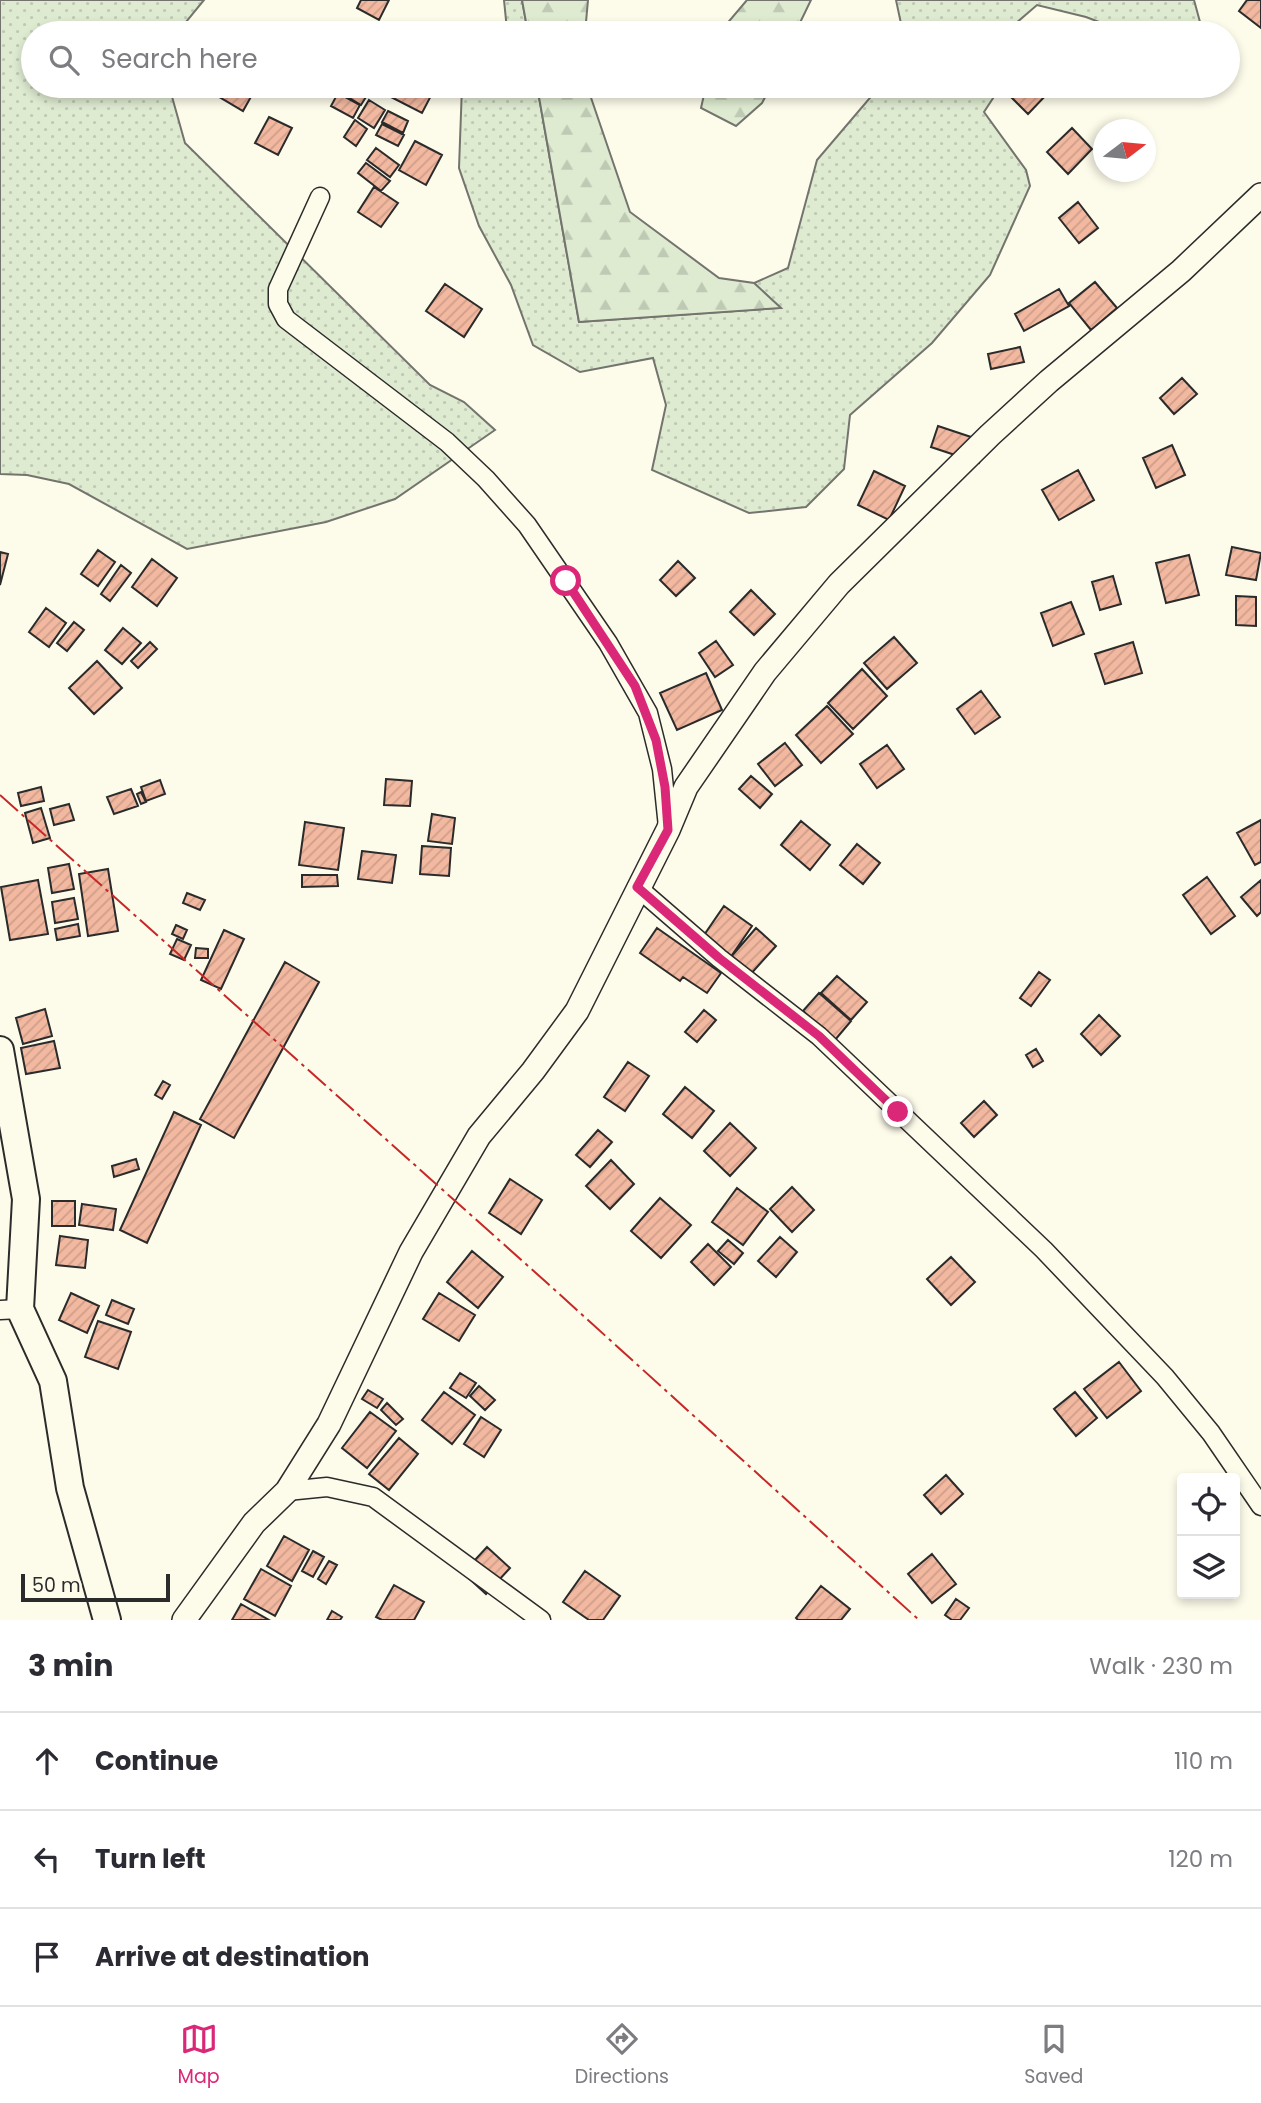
<!DOCTYPE html>
<meta charset="utf-8">
<style>
body{margin:0;font-family:Poppins,sans-serif;background:#f2f2f3;color:#2b2b33}
.controls{position:absolute;right:21px;bottom:21px;display:grid;overflow:hidden;border-radius:7px;box-shadow:0 4px 10px #0003}
.controls button{width:63px;height:63px;display:grid;place-items:center;padding:0;border:0;border-bottom:2px solid #e1e1e2;background:#fff;color:#2b2b33;font:35px sans-serif}
.compass{position:absolute;left:1093px;top:119px;width:63px;height:63px;border-radius:50%;background:#fff;box-shadow:0 4px 10px #0003;rotate:74deg}
.scale{position:absolute;left:21px;bottom:18px;width:149px;box-sizing:border-box;padding-left:7px;border:4px solid #2b2b2b;border-top:0;font-size:19px;line-height:24px;white-space:nowrap;color:#2b2b2b;-webkit-text-stroke:5px #fdfbea;paint-order:stroke}
.stop{position:absolute;width:21px;height:21px;margin:-16px;border:5px solid #db2777;border-radius:50%;background:#fff}
.stop.end{background:#db2777;border-color:#fff;box-shadow:0 2px 7px #0008}
.list{margin:0;padding:0;list-style:none}
h2{display:flex;justify-content:space-between;align-items:center;height:91px;margin:0;padding:0 28px;font-size:30px}
h2 small{font-size:23px;font-weight:400;color:#7c7c81}
.list li{display:grid;grid-template-columns:46px 1fr auto;gap:21px;align-items:center;box-sizing:border-box;height:98px;padding:0 28px;border-top:2px solid #e1e1e2}
.list b{display:block;font-size:26px;white-space:nowrap}
.list em{font-size:23px;font-style:normal;color:#7c7c81}
.icon{flex:none;width:38px;height:38px;fill:none;stroke:currentColor;stroke-width:2;stroke-linecap:round;stroke-linejoin:round}
.map{position:relative;flex:none;width:1261px;height:1620px;overflow:hidden}
.search{position:absolute;background:#fff;box-shadow:0 4px 10px #0003;left:21px;right:21px;top:21px;height:77px;display:flex;align-items:center;gap:18px;box-sizing:border-box;padding:0 24px;border-radius:38px;color:#7c7c81;font-size:26px}
.sheet{height:385px;background:#fff}
nav{display:flex;justify-content:space-around;align-items:center;box-sizing:border-box;height:98px;border-top:2px solid #e1e1e2;background:#fff;font-size:19px;color:#7c7c81}
nav a{display:grid;justify-items:center;gap:4px}
nav .on{color:#db2777}
.map>svg:first-child{display:block}
.grass{fill:url(#grass-dots);stroke:#74746e;stroke-width:2}
.forest{fill:url(#forest-firs);stroke:#74746e;stroke-width:2}
.building{fill:url(#building-hatch);stroke:#2b2b2b;stroke-width:2}
.lines{fill:none;stroke-linecap:round;stroke-linejoin:round}
.minor-casing{stroke:#2b2b2b;stroke-width:21}
.tertiary-casing{stroke:#2b2b2b;stroke-width:26}
.secondary-casing{stroke:#2b2b2b;stroke-width:30}
.minor{stroke:#fdfbea;stroke-width:18}
.tertiary{stroke:#fdfbea;stroke-width:23}
.secondary{stroke:#fdfbea;stroke-width:26}
.power{stroke:#c62828;stroke-width:2;stroke-dasharray:24 5 3.5 5;stroke-linecap:butt}
.route{stroke:#db2777;stroke-width:9}
</style>
<div class="map">
<svg width="1261" height="1620" viewBox="0 0 1261 1620">
<defs>
<pattern id="grass-dots" width="8" height="8" patternUnits="userSpaceOnUse" patternTransform="scale(1.75)"><rect width="8" height="8" fill="#deebd1"/><path d="M2 2h.1M6 6h.1" fill="none" stroke="#bfcab4" stroke-width="1.8" stroke-linecap="round"/></pattern>
<pattern id="forest-firs" width="22" height="20" patternUnits="userSpaceOnUse" patternTransform="scale(1.75)"><rect width="22" height="20" fill="#deebd1"/><path d="M5 1l3.5 6h-7zM16 11l3.5 6h-7z" fill="#bfcab4"/></pattern>
<pattern id="building-hatch" width="6" height="6" patternUnits="userSpaceOnUse" patternTransform="scale(1.75)"><rect width="6" height="6" fill="#f2b8a0"/><path d="M-1 1l2-2M0 6l6-6M5 7l2-2" fill="none" stroke="#d09e8a"/></pattern>
</defs>
<rect width="100%" height="100%" fill="#fdfbea"/>
<path class="grass" d="M0,0H204L177,33H33V86H169L185,143L430,385L464,402L495,430L395,499L326,522L187,549L69,484L27,475L0,474Z
M504,0H522L528,33H504L507,30Z
M896,0H1194L1203,33H1128L1086,17L1037,5L1008,30V33H903Z
M462,86H537L579,322L780,308L754,283L788,268L817,160L880,86H1001L984,112L1026,170L1030,186L990,275L932,343L850,415L844,469L806,507L749,513L652,470L666,405L653,358L580,372L533,345L511,285L479,226L459,168Z"/>
<path class="forest" d="M522,0H588L585,33H528Z
M747,0H811L795,33H719Z
M537,86H587L630,212L719,278L754,283L781,308L579,322Z
M706,86H771L762,103L736,126L701,108Z"/>
<path class="building" d="M361,0H389L379,20L357,8Z
M1247,0H1261V28L1239,11Z
M287,25L303,33H282Z
M214,86H257L243,111L211,92Z
M340,86H365L371,89L361,105L338,91Z
M397,86H436L422,113L391,97Z
M1014,86H1041L1048,93L1028,114L1007,93Z
M338,93L360,105L353,118L331,106Z
M369,100L385,110L374,128L358,118Z
M388,111L408,121L403,133L382,122Z
M269,117L292,128L278,155L255,143Z
M355,120L367,129L356,146L344,137Z
M382,124L404,135L398,146L376,135Z
M1072,128L1092,149L1068,174L1047,152Z
M415,141L442,155L426,185L399,170Z
M376,148L399,165L390,177L367,160Z
M366,163L390,181L381,191L358,173Z
M374,187L398,203L381,227L358,212Z
M1078,202L1098,228L1079,243L1059,218Z
M1095,282L1117,308L1091,330L1069,303Z
M445,284L482,309L464,337L426,311Z
M1059,289L1069,306L1024,331L1015,314Z
M1020,347L1024,362L991,369L988,354Z
M1182,378L1197,394L1174,414L1160,398Z
M938,426L986,442L979,463L931,447Z
M1172,445L1185,475L1156,488L1143,458Z
M1078,470L1094,500L1059,520L1042,490Z
M874,471L905,486L889,520L858,505Z
M1232,547L1261,553L1256,580L1226,575Z
M98,550L115,562L98,586L81,574Z
M0,552L8,554L0,585Z
M1189,555L1199,595L1166,603L1156,563Z
M152,559L177,578L157,606L132,587Z
M678,561L695,578L676,596L660,580Z
M121,565L131,573L110,601L101,594Z
M1113,576L1121,604L1100,610L1092,582Z
M751,590L775,614L754,635L730,612Z
M1236,596L1256,597V626L1236,625Z
M1071,602L1084,634L1053,646L1041,613Z
M46,608L66,623L49,647L29,632Z
M74,622L84,630L67,651L57,643Z
M123,628L141,643L122,664L105,650Z
M894,637L917,663L887,689L864,663Z
M716,641L733,665L715,677L699,653Z
M150,642L157,649L138,668L131,661Z
M1133,642L1142,673L1105,684L1095,654Z
M97,661L122,688L94,714L69,688Z
M862,669L887,696L853,729L828,703Z
M706,673L722,710L677,730L660,693Z
M981,691L1000,717L975,734L957,709Z
M827,706L853,734L821,763L796,735Z
M785,743L802,765L775,786L758,764Z
M887,745L904,769L877,788L860,764Z
M751,776L772,794L760,808L739,789Z
M386,779L412,781L410,806L384,805Z
M160,780L165,794L146,801L141,787Z
M41,787L44,801L21,806L18,793Z
M131,789L138,806L114,814L107,797Z
M141,792L146,802L141,804L137,794Z
M69,804L74,820L54,825L50,809Z
M41,808L50,838L33,843L25,813Z
M432,814L455,818L452,844L428,841Z
M1261,820V862L1255,865L1237,833Z
M801,821L830,845L810,870L781,845Z
M305,822L344,828L338,870L299,865Z
M857,844L880,863L863,884L840,865Z
M422,846L451,848L449,876L420,874Z
M362,851L396,855L392,883L358,879Z
M69,864L74,889L52,893L48,868Z
M108,869L118,931L88,936L79,874Z
M302,875H337L338,886L302,887Z
M1207,877L1235,916L1211,934L1183,895Z
M38,880L48,934L10,940L1,887Z
M1261,880V912L1257,916L1241,897Z
M187,893L205,900L200,910L183,903Z
M74,898L78,919L55,923L52,902Z
M724,906L752,926L730,958L702,938Z
M78,924L80,936L57,940L55,929Z
M176,925L187,930L183,939L172,934Z
M657,928L721,973L707,993L683,977L680,981L640,953Z
M756,928L776,946L749,976L730,958Z
M224,930L244,939L221,989L201,980Z
M177,939L191,945L184,960L170,954Z
M196,948L208,949V958H195Z
M285,962L319,982L234,1138L200,1119Z
M1039,972L1050,980L1031,1006L1020,998Z
M837,976L867,1002L851,1020L821,993Z
M819,993L851,1021L835,1040L803,1011Z
M45,1009L52,1036L23,1044L16,1018Z
M704,1010L716,1020L697,1042L685,1032Z
M1099,1015L1120,1036L1101,1055L1081,1034Z
M54,1041L60,1068L26,1074L21,1048Z
M1036,1049L1043,1061L1033,1067L1026,1055Z
M628,1062L649,1076L625,1111L604,1097Z
M163,1081L170,1085L162,1099L155,1095Z
M685,1087L714,1111L692,1138L663,1114Z
M984,1101L997,1115L974,1137L961,1123Z
M174,1112L201,1125L147,1243L120,1230Z
M730,1123L756,1148L730,1176L704,1151Z
M598,1130L612,1142L590,1167L576,1155Z
M136,1159L139,1169L114,1177L112,1166Z
M611,1160L634,1184L610,1209L586,1186Z
M510,1179L542,1200L521,1234L489,1213Z
M792,1187L814,1210L792,1232L770,1209Z
M737,1188L768,1212L743,1245L712,1222Z
M660,1198L691,1225L661,1258L631,1231Z
M52,1201H75V1226H52Z
M82,1204L116,1209L113,1230L79,1225Z
M60,1236L88,1240L85,1268L56,1265Z
M780,1237L797,1252L776,1277L758,1261Z
M728,1240L743,1253L734,1264L718,1251Z
M708,1244L731,1267L714,1285L691,1262Z
M472,1251L503,1277L478,1308L447,1282Z
M951,1257L975,1282L951,1305L927,1279Z
M71,1293L99,1306L87,1333L59,1320Z
M439,1293L475,1315L459,1341L423,1319Z
M112,1300L134,1309L128,1324L106,1315Z
M98,1321L131,1332L118,1369L85,1357Z
M1119,1362L1141,1391L1107,1418L1084,1389Z
M460,1373L476,1383L466,1398L450,1388Z
M479,1386L495,1400L485,1410L470,1396Z
M368,1390L383,1399L377,1408L362,1399Z
M444,1392L475,1415L452,1444L422,1420Z
M1075,1392L1097,1418L1076,1436L1054,1409Z
M387,1403L403,1419L396,1425L381,1410Z
M370,1412L396,1431L367,1468L342,1448Z
M481,1417L501,1430L484,1457L464,1444Z
M399,1438L418,1454L389,1490L369,1474Z
M946,1475L963,1494L941,1514L924,1495Z
M284,1536L309,1550L292,1581L267,1566Z
M487,1547L510,1568L486,1594L463,1573Z
M313,1551L324,1557L313,1577L302,1571Z
M932,1554L956,1584L932,1603L908,1574Z
M329,1561L337,1565L326,1584L318,1579Z
M261,1569L291,1586L275,1616L244,1599Z
M585,1571L620,1596L603,1620H589L563,1602Z
M394,1585L424,1602L414,1620H382L376,1617Z
M821,1586L850,1609L841,1620H798L796,1618Z
M956,1599L969,1608L960,1620H952L945,1615Z
M241,1604L269,1620H232Z
M332,1611L342,1617L340,1620H327Z"/>
<g class="lines">
<g class="minor-casing">
<path id="minor" d="M320,197L278,289V304L286,319L447,442L486,479L527,525L608,643L648,713L662,769L668,827
M637,887L719,958L819,1036L1044,1250L1165,1377L1211,1433L1261,1506
M0,1310L20,1309
M287,1491L327,1487L373,1497L541,1620"/>
</g>
<g class="tertiary-casing">
<path id="tertiary" d="M184,1620L254,1523L287,1491L329,1424L411,1252L479,1136L533,1071L577,1011L668,830L686,787L765,672L839,584L990,435L1049,381L1181,271L1261,195"/>
</g>
<g class="secondary-casing">
<path id="secondary" d="M0,1050L26,1199L20,1309L53,1381L70,1488L107,1620"/>
</g>
<use href="#minor" class="minor"/>
<use href="#tertiary" class="tertiary"/>
<use href="#secondary" class="secondary"/>
<path class="power" d="M0,795L546,1282L919,1620"/>
</g>
<g class="lines">
<path class="route" d="M566,581L635,686L656,740L665,787L668,830L637,887L719,958L819,1036L898,1112"/>
</g>
</svg>
<div class="controls">
<button><svg class="icon" aria-label="locate" viewBox="0 0 24 24"><circle cx="12" cy="12" r="6"/><path d="M12 2v4M12 18v4M2 12h4M18 12h4"/></svg></button>
<button><svg class="icon" aria-label="layers" viewBox="0 0 24 24"><path d="M12 4l9 5-9 5-9-5zM3 14l9 5 9-5"/></svg></button>
</div>
<svg class="compass" viewBox="-18 -18 36 36"><path d="M0-13l5 13h-10z" fill="#e53935"/><path d="M0 13l5-13h-10z" fill="#7c7c81"/></svg>
<div class="scale">50 m</div>
<div class="stop" style="left:566px;top:581px"></div>
<div class="stop end" style="left:898px;top:1112px"></div>
<div class="search"><svg class="icon" aria-label="search" viewBox="0 0 24 24"><circle cx="10" cy="10" r="6"/><path d="M15 15l6 6"/></svg>Search here</div>
</div>
<section class="sheet">
<h2>3 min<small>Walk · 230 m</small></h2>
<ul class="list">
<li><svg class="icon" aria-label="ahead" viewBox="0 0 24 24"><path d="M12 20V5M6 11l6-6 6 6"/></svg><div><b>Continue</b></div><em>110 m</em></li>
<li><svg class="icon" aria-label="left" viewBox="0 0 24 24"><path d="M17 20v-9H6M10 6l-5 5 5 5"/></svg><div><b>Turn left</b></div><em>120 m</em></li>
<li><svg class="icon" aria-label="arrive" viewBox="0 0 24 24"><path d="M6 21V4h12l-3 4 3 4H6"/></svg><div><b>Arrive at destination</b></div></li>
</ul>
</section>
<nav>
<a class="on"><svg class="icon" aria-label="map" viewBox="0 0 24 24"><path d="M3 6l6-2 6 2 6-2v14l-6 2-6-2-6 2zM9 4v14M15 6v14"/></svg>Map</a>
<a><svg class="icon" aria-label="directions" viewBox="0 0 24 24"><path d="M12 3l9 9-9 9-9-9zM9 14v-3h6M13 9l2 2-2 2"/></svg>Directions</a>
<a><svg class="icon" aria-label="saved" viewBox="0 0 24 24"><path d="M7 4h10v16l-5-4-5 4z"/></svg>Saved</a>
</nav>
